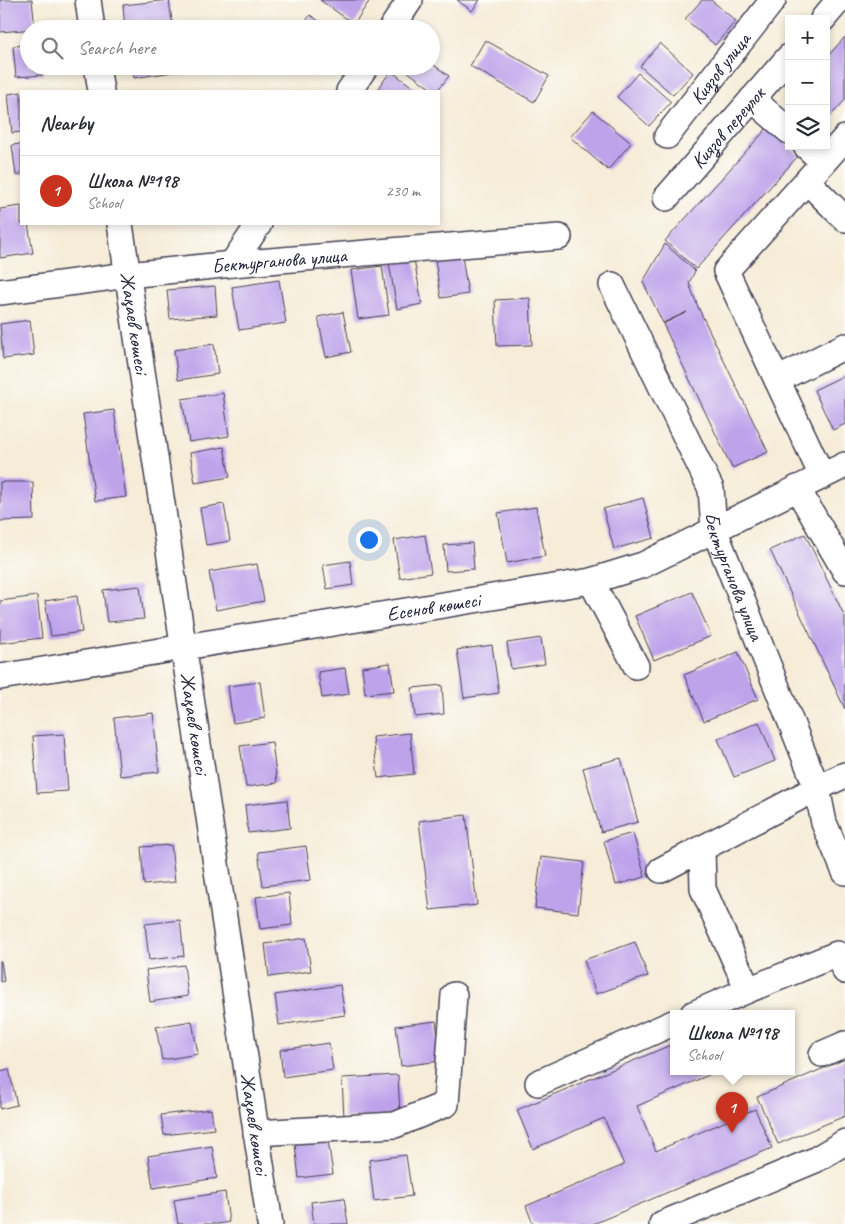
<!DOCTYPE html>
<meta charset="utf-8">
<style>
body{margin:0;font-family:Caveat,sans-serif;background:#f7f7f7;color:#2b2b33}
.controls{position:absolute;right:15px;top:15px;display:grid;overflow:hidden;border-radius:0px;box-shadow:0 2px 8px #0003}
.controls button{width:45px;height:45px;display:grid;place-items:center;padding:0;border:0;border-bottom:1px solid #e1e1e2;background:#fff;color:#2b2b33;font:25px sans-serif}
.you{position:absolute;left:368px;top:539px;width:18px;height:18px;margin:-12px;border:4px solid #fff;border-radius:50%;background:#1a73e8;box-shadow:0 0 0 8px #1a73e833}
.badge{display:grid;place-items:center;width:32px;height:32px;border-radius:50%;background:#c8321e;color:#fff;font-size:16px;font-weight:700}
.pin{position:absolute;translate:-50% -41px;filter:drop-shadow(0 1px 2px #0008)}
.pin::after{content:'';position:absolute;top:26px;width:18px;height:15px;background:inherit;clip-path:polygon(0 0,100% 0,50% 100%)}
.popup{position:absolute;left:670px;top:1010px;width:125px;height:65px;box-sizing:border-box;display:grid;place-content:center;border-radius:0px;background:#fff;filter:drop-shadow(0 1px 4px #0005);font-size:16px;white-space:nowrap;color:#7c7c81}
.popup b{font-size:19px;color:#2b2b33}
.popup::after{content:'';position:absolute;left:50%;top:100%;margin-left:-10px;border:10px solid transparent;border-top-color:#fff}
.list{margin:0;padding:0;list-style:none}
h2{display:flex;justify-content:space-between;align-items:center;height:65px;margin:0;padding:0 20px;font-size:21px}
h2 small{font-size:16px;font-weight:400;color:#7c7c81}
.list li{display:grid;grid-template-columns:32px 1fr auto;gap:15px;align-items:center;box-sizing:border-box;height:70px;padding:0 20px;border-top:1px solid #e1e1e2}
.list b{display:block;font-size:19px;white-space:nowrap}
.list p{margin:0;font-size:16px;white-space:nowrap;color:#7c7c81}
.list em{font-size:16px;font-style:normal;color:#7c7c81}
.icon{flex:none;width:28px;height:28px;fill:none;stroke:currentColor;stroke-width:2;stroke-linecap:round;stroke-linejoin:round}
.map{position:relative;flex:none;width:845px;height:1224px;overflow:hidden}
.search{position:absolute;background:#fff;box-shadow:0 2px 8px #0003;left:20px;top:20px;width:420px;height:55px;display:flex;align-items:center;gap:12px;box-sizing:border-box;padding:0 18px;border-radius:28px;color:#7c7c81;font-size:19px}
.panel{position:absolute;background:#fff;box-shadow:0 2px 8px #0003;left:20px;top:90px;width:420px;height:135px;border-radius:0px}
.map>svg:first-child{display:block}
.building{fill:#bea3eb}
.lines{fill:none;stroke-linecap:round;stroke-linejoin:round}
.minor-casing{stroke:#424053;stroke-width:28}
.minor{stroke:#fff;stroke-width:25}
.labels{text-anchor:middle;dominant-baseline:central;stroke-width:4.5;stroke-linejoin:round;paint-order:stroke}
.street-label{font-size:20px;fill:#22223b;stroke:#fdfcf7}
</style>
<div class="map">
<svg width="845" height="1224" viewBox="0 0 845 1224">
<rect width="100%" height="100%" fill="#fdfcf7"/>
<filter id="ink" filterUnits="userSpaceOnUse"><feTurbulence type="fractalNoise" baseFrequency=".02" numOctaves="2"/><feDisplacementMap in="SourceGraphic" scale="10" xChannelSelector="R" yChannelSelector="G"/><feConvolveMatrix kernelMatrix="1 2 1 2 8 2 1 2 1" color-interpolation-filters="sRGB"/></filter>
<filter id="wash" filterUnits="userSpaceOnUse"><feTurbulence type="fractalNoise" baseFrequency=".0096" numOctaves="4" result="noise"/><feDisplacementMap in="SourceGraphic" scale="20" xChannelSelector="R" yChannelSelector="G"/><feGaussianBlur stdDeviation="1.12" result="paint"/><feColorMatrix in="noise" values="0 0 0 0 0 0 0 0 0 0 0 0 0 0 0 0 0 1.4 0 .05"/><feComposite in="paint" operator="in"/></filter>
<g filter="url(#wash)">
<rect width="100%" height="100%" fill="#f6ecd8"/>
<g id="blocks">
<path class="building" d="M0,0H32L35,29L0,32Z
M169,0L173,28L125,29L123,5Z
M320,0H370L354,24Z
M457,0H480L472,11Z
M702,0H711L736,21L715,45L685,19Z
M310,15L331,29H301Z
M845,37V100L826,121V58Z
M485,40L549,76L534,102L470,66Z
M660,43L693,73L673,95L640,66Z
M29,45V66H42L43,75L16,77L13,46Z
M431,63L449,76L437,91H434L400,66H431Z
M132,66H205V67L134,78Z
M391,71L418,91H376Z
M638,73L671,102L649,126L617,97Z
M21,92V132L12,133L8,94Z
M593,111L631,143L608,170L570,137Z
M768,127L799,155L696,269L665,241Z
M21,144V175H16L12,145Z
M21,206V224H28L33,253L0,258V209Z
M665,244L695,271L689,283L698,307L768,452L732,468L663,324L687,312L663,323L643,282Z
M461,250L468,294L441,298L434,254Z
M414,259L422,304L397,309L389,263Z
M382,266L389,315L358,319L351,270Z
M279,280L286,323L239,330L232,287Z
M215,286L217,315L170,319L167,290Z
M530,298L532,345L497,346L495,300Z
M343,312L351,352L326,357L318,317Z
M30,320L34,355L3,359L0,324Z
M214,344L218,374L178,380L174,350Z
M845,375V424L833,430L814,390Z
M223,393L229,436L189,442L182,399Z
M114,410L126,497L95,501L83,414Z
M224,447L230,477L195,483L190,453Z
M0,482H33L34,520L0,521Z
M643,498L654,538L614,549L603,509Z
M224,504L230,541L206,545L200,508Z
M536,507L545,556L507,563L498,513Z
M805,534L845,617V709L770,550Z
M425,535L431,573L400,578L394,540Z
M472,543L474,569L446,571L444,545Z
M350,561L353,585L327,589L323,565Z
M257,564L264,601L216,610L209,572Z
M140,586L144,619L107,622L103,590Z
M692,592L711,636L654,660L635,616Z
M37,596L42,638L0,643V601Z
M77,596L82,632L51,636L45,601Z
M541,638L545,664L511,669L507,643Z
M492,645L499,693L464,698L457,650Z
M738,652L758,699L704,721L684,675Z
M390,663L394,691L365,694L362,667Z
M345,668L349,694L322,698L318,672Z
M260,682L265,718L233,723L228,686Z
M442,685L444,714L415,717L412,688Z
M153,713L159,772L120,776L114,718Z
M759,722L775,761L734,777L718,739Z
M410,733L414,774L378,778L373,737Z
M64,734L68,791L37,793L33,736Z
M272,742L277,783L246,787L240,746Z
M621,758L638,822L601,832L583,768Z
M287,800L290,828L248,833L245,805Z
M466,815L477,905L430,910L419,821Z
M633,833L645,877L616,885L604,841Z
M171,845L175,882L144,885L141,847Z
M306,846L311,880L263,886L258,852Z
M541,857L584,862L578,913L535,908Z
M289,893L292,925L260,929L256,897Z
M180,920L184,956L149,960L145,924Z
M306,938L311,971L269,977L265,944Z
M635,942L648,976L596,994L584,960Z
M0,961H1L4,981L0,982Z
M184,965L188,996L150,1002L146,970Z
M340,985L345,1015L279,1025L275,995Z
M192,1021L198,1054L162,1060L156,1027Z
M436,1021L441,1061L401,1066L396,1026Z
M329,1043L333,1070L283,1077L280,1050Z
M673,1044V1072H710L711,1074L637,1106L656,1151L755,1109L772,1148L593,1224H533L526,1206L624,1165L604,1118L533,1149L517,1110Z
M845,1059V1116L778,1144L757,1097Z
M9,1069L17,1105L0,1109V1071Z
M398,1075L400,1115L344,1118L342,1078Z
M211,1109L214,1129L164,1135L161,1115Z
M328,1140L333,1174L299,1178L295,1144Z
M212,1146L217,1178L153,1188L148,1156Z
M406,1155L412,1196L374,1201L369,1160Z
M225,1192L229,1222L218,1224H178L174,1200Z
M344,1198L348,1224H314L311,1202Z"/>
</g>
</g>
<g filter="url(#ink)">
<use href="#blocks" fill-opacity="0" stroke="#424053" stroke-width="1"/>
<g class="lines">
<g class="minor-casing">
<g id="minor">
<path d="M88,0L92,29"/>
<path d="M823,19L839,0"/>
<path d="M391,29L410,0"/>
<path d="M97,66L101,91"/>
<path d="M349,91L366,66"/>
<path d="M752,99L789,131"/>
<path id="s1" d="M667,136L773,0"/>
<path d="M806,146L823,162"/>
<path d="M807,181L845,219"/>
<path id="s2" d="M666,198L789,57"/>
<path id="s3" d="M120,224L270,1224"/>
<path d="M232,264L259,224"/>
<path id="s4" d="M612,285L711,489L714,529L817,788L824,823L845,872"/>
<path id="s5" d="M0,292L128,275L232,264L559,237"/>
<path d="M777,380L845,346"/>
<path d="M822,476L726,271L845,138"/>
<path d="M797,488L845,571"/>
<path d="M591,581L636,666"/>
<path id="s6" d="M0,677L591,581L643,565L845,465"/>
<path d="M702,849L703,889L748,990L837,954L845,971"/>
<path d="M661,870L817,788L845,775"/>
<path d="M693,1014L748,990"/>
<path d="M822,1054L845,1044"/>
<path d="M538,1083L673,1023"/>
<path d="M256,1133L395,1125L446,1104L454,995"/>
<path d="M662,1224L815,1160L845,1142"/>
</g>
</g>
<use href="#minor" class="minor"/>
</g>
</g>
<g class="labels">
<g class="street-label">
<text stroke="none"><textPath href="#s1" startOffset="86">Киязов улица</textPath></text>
<text stroke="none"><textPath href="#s2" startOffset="94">Киязов переулок</textPath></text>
<text stroke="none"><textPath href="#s5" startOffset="281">Бектурганова улица</textPath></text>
<text stroke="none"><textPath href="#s3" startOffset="100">Жақаев көшесі</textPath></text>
<text stroke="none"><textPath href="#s4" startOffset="318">Бектурганова улица</textPath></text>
<text stroke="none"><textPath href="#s6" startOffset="439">Есенов көшесі</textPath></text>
<text stroke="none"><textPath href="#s3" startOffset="505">Жақаев көшесі</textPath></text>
<text stroke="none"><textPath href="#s3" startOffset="910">Жақаев көшесі</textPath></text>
</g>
</g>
</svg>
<div class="controls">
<button>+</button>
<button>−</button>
<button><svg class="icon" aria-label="layers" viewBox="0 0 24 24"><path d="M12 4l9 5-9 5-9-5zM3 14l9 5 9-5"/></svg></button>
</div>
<div class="you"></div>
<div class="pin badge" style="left:732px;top:1133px">1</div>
<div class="popup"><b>Школа №198</b>School</div>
<div class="search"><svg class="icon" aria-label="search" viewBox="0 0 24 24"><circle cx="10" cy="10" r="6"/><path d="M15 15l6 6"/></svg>Search here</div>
<section class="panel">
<h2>Nearby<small></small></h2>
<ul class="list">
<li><span class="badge">1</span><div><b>Школа №198</b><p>School</p></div><em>230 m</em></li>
</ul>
</section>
</div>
